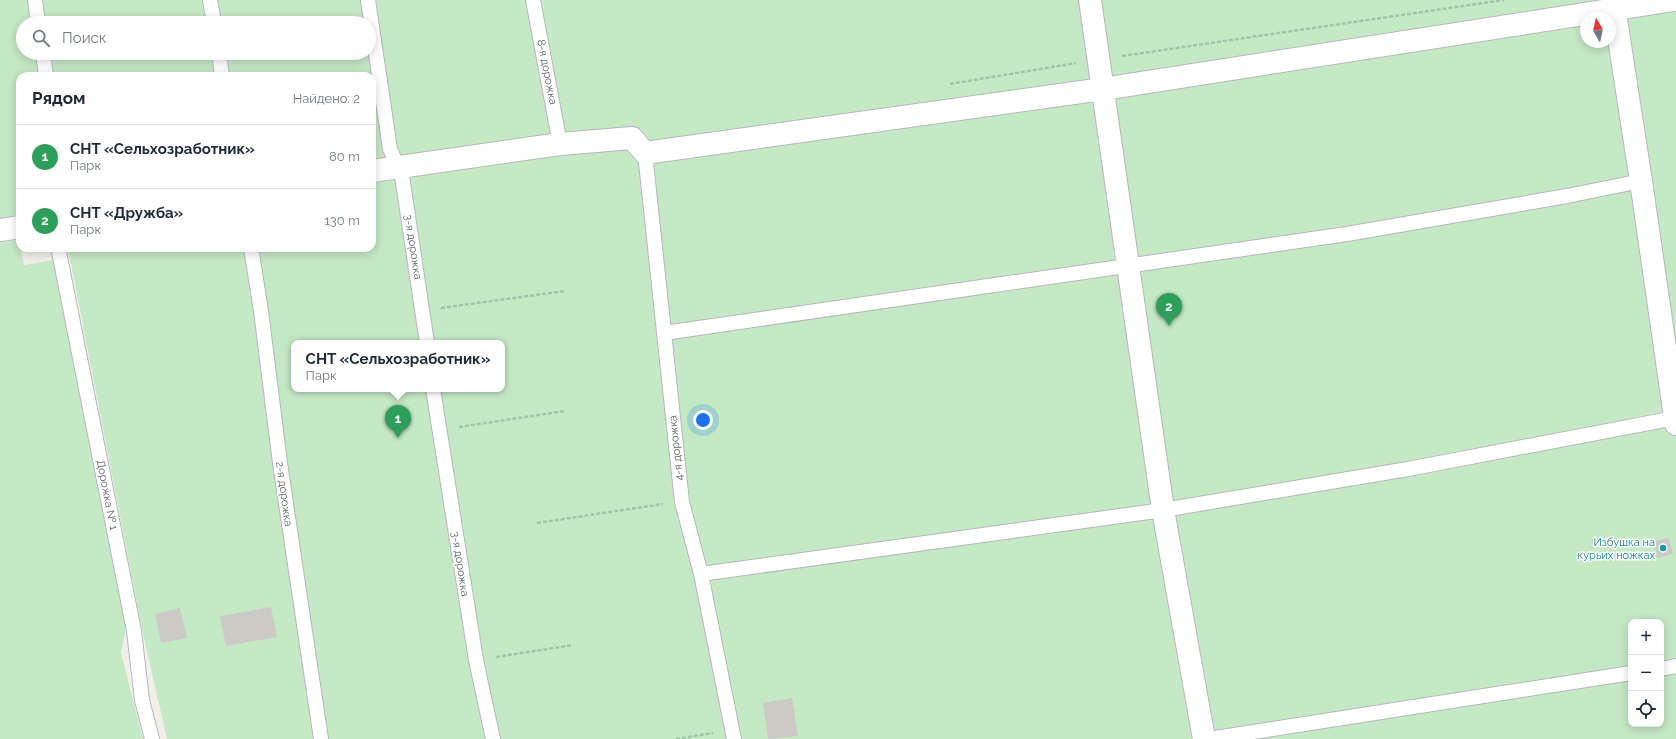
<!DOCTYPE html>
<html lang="ru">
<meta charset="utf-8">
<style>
body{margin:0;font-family:Raleway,sans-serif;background:#f2f2f3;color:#1f2937}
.controls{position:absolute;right:12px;bottom:12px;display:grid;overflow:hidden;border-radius:8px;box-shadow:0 2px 10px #0003}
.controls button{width:36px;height:36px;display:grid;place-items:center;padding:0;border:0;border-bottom:1px solid #e0e1e3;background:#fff;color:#1f2937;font:20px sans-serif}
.compass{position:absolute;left:1580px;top:12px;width:36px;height:36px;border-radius:50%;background:#fff;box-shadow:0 2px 10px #0003;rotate:351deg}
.you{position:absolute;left:703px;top:420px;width:14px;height:14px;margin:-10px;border:3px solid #fff;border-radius:50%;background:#1a73e8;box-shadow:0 0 0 6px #1a73e833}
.badge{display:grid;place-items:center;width:26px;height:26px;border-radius:50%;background:#111827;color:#fff;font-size:13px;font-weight:700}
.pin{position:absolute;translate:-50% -33px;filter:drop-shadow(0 1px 2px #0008)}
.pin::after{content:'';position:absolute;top:21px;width:14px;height:12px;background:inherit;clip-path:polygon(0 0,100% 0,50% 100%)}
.popup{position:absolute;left:291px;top:340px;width:214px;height:52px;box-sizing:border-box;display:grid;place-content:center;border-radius:8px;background:#fff;filter:drop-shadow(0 1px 3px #0005);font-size:13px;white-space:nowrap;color:#747a83}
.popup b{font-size:15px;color:#1f2937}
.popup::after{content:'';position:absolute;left:50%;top:100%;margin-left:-8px;border:8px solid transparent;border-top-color:#fff}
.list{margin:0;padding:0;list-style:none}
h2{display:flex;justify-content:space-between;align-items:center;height:52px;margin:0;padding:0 16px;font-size:17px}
h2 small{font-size:13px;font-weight:400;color:#747a83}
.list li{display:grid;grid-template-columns:26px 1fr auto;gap:12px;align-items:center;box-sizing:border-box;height:64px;padding:0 16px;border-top:1px solid #e0e1e3}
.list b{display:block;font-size:15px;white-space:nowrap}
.list p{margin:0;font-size:13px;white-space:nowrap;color:#747a83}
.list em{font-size:13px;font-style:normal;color:#747a83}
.icon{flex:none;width:22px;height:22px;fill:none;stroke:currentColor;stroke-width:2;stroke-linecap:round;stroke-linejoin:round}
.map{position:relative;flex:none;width:1676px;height:739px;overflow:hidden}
.search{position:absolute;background:#fff;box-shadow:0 2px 10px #0003;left:16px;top:16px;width:360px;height:44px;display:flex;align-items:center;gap:10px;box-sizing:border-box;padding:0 14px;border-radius:22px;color:#747a83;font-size:15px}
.panel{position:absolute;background:#fff;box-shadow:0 2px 10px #0003;left:16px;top:72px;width:360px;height:180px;border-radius:12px}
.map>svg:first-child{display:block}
.green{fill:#c5e8c5;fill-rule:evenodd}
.building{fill:#cccac5}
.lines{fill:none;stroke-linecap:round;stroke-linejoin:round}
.service-casing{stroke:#b5b8bc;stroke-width:16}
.minor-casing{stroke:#b5b8bc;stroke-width:24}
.path{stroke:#9cc7a9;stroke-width:2.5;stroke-dasharray:4 2;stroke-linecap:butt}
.service{stroke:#fff;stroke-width:14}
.minor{stroke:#fff;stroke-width:22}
.culture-dot{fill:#0f9aa8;stroke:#fff;stroke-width:1.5}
.labels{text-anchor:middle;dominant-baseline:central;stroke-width:3;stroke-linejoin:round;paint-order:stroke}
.street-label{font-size:11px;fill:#5f6368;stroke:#fff}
.culture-label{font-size:11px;fill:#0d838f;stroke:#fff;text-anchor:end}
</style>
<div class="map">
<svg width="1676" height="739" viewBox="0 0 1676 739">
<rect width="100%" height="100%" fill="#f1efe8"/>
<path class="green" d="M0,0H1676V739H167L142,629L68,248H372V76H20V223L0,227ZM1586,18H1610V42H1586ZM23,23H369V53H23ZM294,343H502V389H294ZM1631,622H1661V724H1631Z
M18,237L24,265L54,260L126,628L121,653L143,739H0V239Z"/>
<path class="building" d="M1669,538L1673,554L1657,558L1653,541Z
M271,607L277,637L226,646L220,616Z
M180,608L187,638L161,643L155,614Z
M792,698L798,736L768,739L763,703Z"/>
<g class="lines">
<g class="service-casing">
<path id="service" d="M35,0L38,23
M210,0L214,23
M368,0L390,149L402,176L427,343
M533,0L560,144
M43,53L46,76
M219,53L222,76
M645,153L682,502L701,574L734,739
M251,248L261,311L280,463L321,739
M59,252L134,631L142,700L152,739
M664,333L1347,234L1567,196L1641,181
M433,389L476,660L493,739
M701,574L1163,510L1408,469L1675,418
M1661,669L1676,666
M1209,739L1631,673"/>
</g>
<g class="minor-casing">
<path id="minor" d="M1090,0L1163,510L1204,739
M1613,0L1641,181L1676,424
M372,171L560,144L632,138L645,153L1103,89L1674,0
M0,230L20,227"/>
</g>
<path class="path" d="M1122,56L1504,0
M950,84L1076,63
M441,308L565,291
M459,427L565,411
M537,523L663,504
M496,657L573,645
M676,739L713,733"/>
<use href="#service" class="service"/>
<use href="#minor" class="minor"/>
</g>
<circle class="culture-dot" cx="1663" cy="548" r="4"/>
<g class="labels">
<g class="street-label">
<text transform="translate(547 72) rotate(79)">8-я дорожка</text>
<text transform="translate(413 247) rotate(81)">3-я дорожка</text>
<text transform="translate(676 448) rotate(-96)">4-я дорожка</text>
<text transform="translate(284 494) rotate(82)">2-я дорожка</text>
<text transform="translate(107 495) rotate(79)">Дорожка № 1</text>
<text transform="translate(460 564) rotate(81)">3-я дорожка</text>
</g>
<g class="culture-label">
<text x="1655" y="542">Избушка на<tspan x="1655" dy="13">курьих ножках</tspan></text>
</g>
</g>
</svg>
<div class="controls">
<button>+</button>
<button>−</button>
<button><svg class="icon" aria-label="locate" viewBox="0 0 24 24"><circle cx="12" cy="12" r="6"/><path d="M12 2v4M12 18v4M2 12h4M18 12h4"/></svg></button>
</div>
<svg class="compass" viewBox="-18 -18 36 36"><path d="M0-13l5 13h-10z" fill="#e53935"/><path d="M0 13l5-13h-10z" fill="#747a83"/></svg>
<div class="you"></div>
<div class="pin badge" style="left:398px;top:438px;background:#2e9e5b">1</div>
<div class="popup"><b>СНТ «Сельхозработник»</b>Парк</div>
<div class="pin badge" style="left:1169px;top:326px;background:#2e9e5b">2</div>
<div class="search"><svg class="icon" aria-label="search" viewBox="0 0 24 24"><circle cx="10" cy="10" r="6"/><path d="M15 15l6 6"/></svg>Поиск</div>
<section class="panel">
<h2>Рядом<small>Найдено: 2</small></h2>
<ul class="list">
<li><span class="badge" style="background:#2e9e5b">1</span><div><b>СНТ «Сельхозработник»</b><p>Парк</p></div><em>80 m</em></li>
<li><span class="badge" style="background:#2e9e5b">2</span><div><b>СНТ «Дружба»</b><p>Парк</p></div><em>130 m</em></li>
</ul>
</section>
</div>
